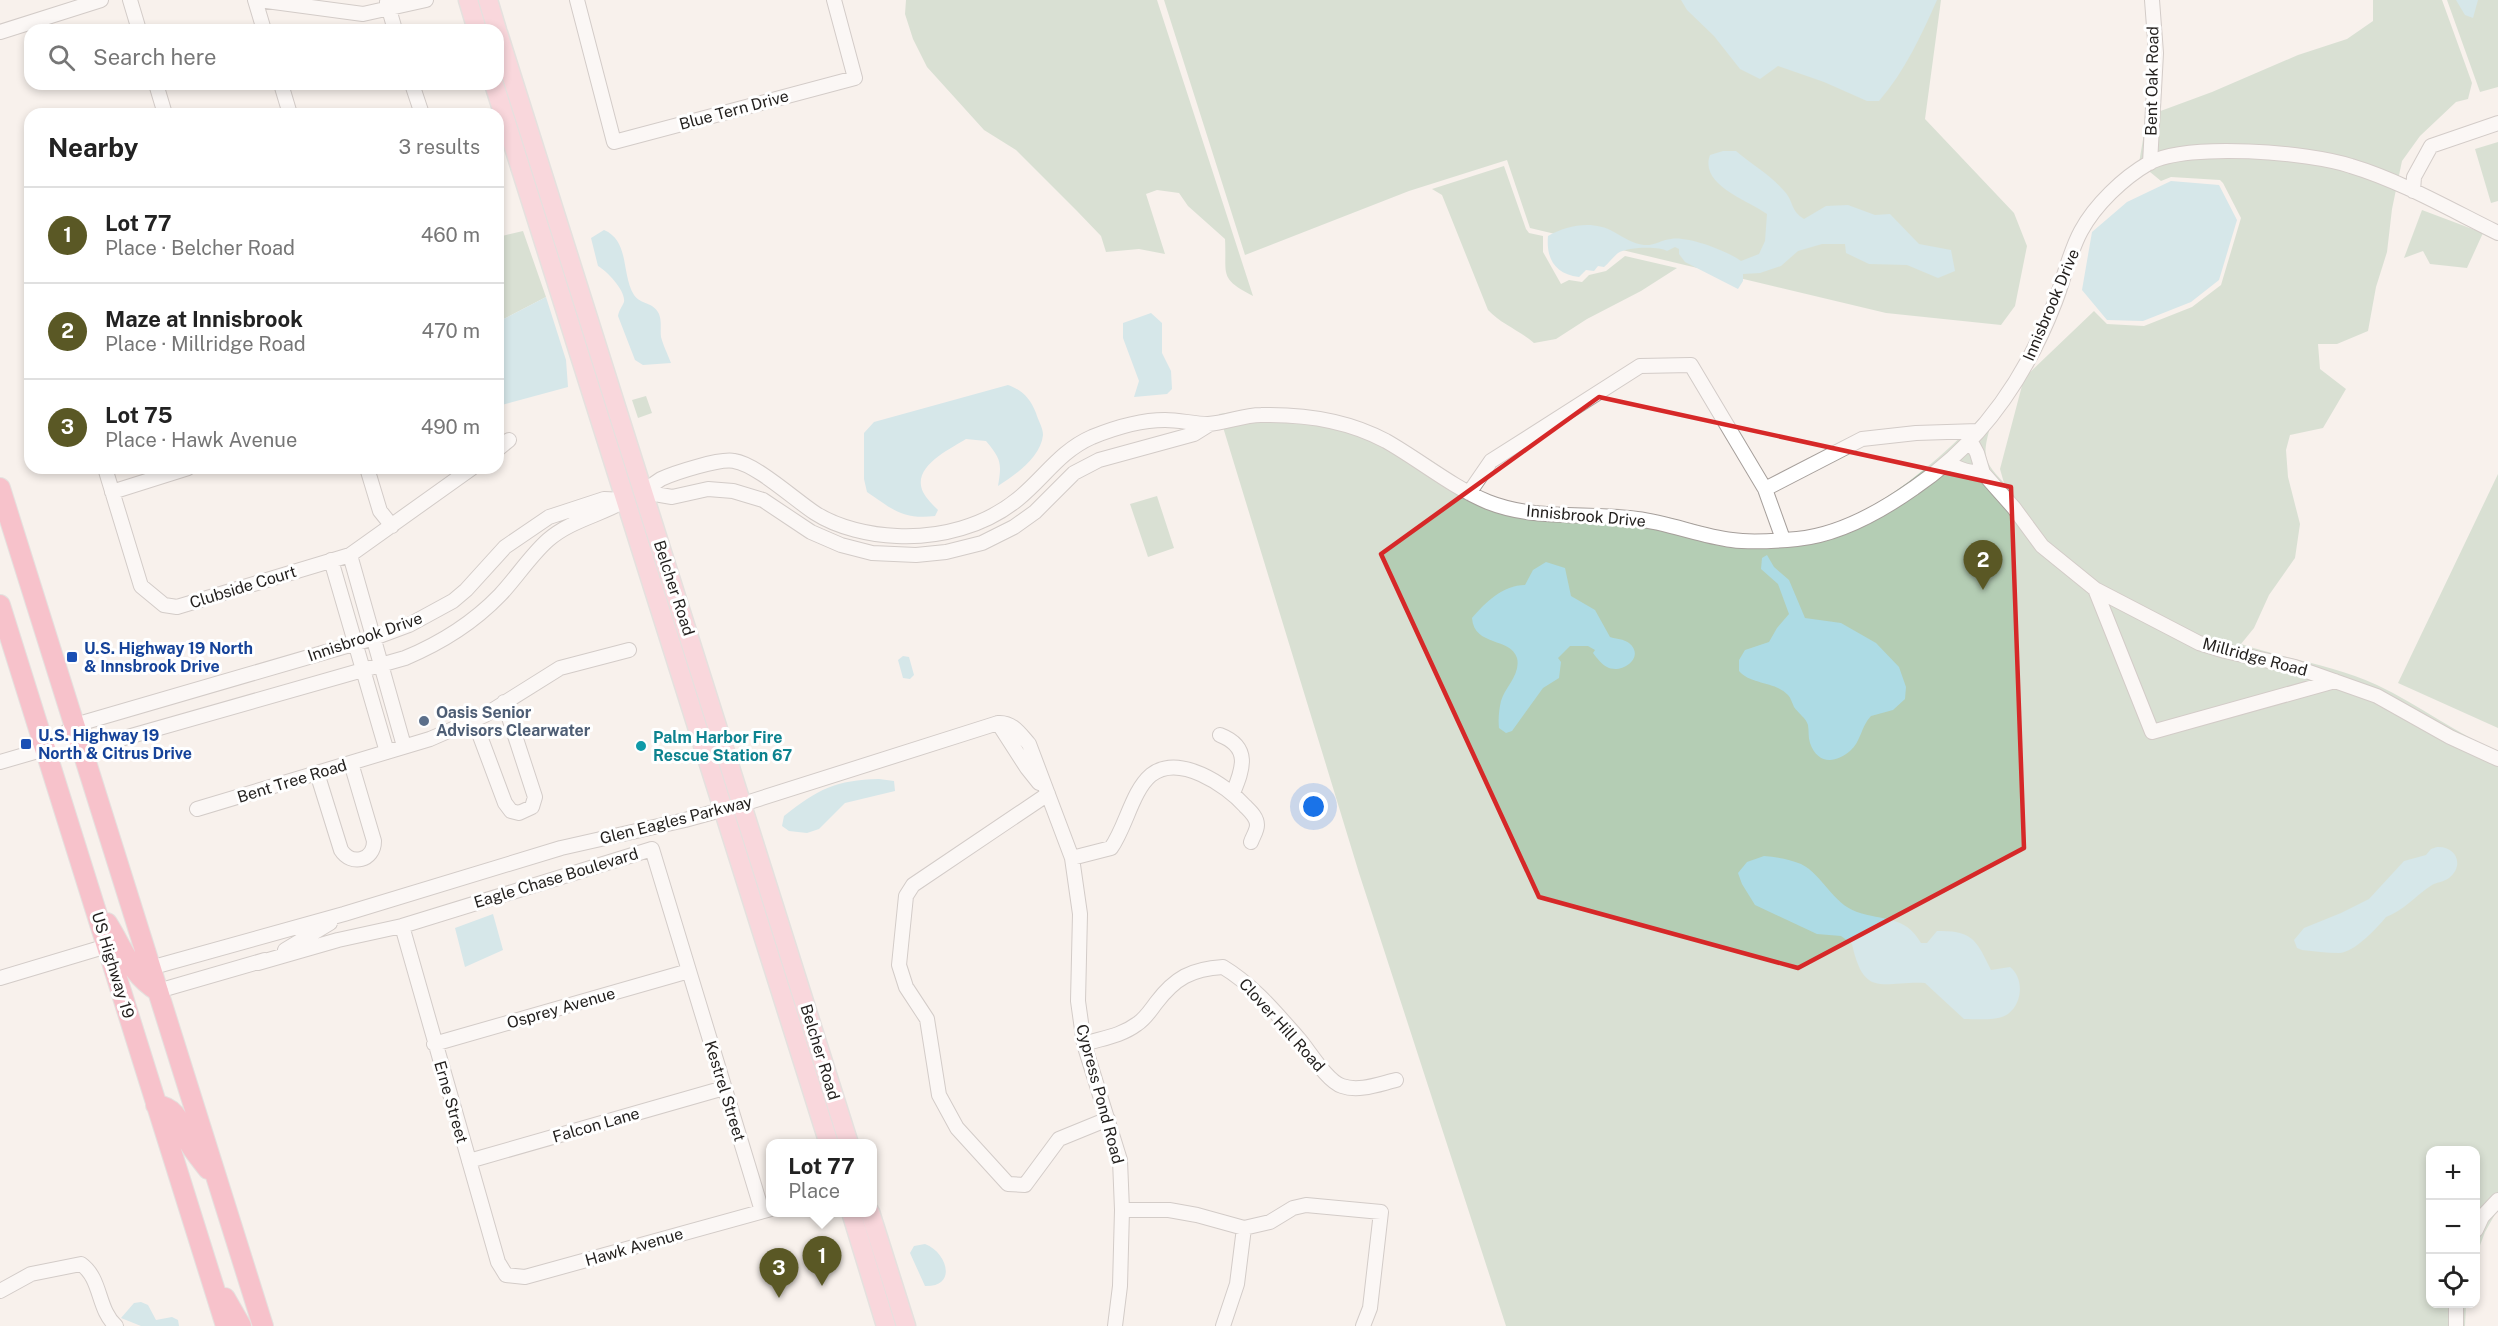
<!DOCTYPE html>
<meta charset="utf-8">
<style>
body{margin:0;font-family:"Public Sans",sans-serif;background:#f6f6f6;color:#222}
.controls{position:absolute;right:18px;bottom:18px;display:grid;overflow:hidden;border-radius:12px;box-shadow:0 3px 9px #0003}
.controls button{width:54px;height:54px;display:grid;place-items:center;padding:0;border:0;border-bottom:2px solid #e0e0e0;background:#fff;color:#222;font:30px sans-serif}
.you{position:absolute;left:1314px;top:807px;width:21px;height:21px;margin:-15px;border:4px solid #fff;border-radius:50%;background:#1a73e8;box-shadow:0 0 0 9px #1a73e833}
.badge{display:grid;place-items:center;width:39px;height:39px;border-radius:50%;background:#5a5825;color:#fff;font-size:20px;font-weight:700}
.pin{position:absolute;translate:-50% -50px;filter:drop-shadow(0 2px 3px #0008)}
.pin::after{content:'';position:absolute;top:32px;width:21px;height:18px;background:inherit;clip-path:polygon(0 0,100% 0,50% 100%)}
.popup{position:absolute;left:766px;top:1139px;width:111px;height:78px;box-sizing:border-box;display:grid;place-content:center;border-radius:12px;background:#fff;filter:drop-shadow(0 2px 4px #0005);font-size:20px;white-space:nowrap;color:#767676}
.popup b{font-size:22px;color:#222}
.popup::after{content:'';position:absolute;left:50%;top:100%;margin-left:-12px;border:12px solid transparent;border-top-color:#fff}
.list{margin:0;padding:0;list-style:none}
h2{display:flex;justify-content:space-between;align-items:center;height:78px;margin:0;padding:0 24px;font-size:26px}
h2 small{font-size:20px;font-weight:400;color:#767676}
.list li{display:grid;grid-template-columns:39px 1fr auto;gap:18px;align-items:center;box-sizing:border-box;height:96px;padding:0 24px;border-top:2px solid #e0e0e0}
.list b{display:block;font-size:22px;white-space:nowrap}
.list p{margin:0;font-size:20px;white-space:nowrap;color:#767676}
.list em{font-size:20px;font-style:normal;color:#767676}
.icon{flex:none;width:33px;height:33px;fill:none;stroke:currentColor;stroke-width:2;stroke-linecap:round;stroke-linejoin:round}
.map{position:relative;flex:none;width:2498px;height:1326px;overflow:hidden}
.search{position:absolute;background:#fff;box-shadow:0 3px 9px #0003;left:24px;top:24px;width:480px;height:66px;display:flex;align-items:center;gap:15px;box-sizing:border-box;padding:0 21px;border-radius:18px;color:#767676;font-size:22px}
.panel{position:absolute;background:#fff;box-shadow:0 3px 9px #0003;left:24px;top:108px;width:480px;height:366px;border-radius:18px}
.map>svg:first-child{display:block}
.green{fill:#b4cdb4}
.water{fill:#addbe4}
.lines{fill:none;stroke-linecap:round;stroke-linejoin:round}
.minor-casing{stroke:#a69f9b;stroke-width:16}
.major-casing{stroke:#cececd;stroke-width:21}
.highway-casing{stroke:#cececd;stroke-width:22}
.minor{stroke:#fff;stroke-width:14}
.major{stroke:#fab9c8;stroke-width:18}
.highway{stroke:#f68ba3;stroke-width:20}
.marked{fill:none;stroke:#d62828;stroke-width:4.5;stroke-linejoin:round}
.transit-dot{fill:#1a4fb4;stroke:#fff;stroke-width:2}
.service-dot{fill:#5c6f8a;stroke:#fff;stroke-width:2}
.culture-dot{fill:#0f9aa8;stroke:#fff;stroke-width:2}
.labels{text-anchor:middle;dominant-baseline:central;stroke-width:6;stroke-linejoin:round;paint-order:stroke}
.street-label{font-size:16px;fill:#221f1d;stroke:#fff}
.transit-label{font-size:16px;font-weight:bold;fill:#164399;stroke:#fff;text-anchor:start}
.service-label{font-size:16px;font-weight:bold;fill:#4e5e75;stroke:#fff;text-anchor:start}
.culture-label{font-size:16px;font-weight:bold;fill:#0d838f;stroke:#fff;text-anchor:start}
</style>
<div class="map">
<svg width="2498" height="1326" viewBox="0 0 2498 1326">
<rect width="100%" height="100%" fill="#f8f1ec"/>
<path class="green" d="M906,0H1157L1253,296C1218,278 1227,275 1225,239L1188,206L1179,193L1157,190L1146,194L1165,254L1139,249L1106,252L1101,236L1077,211L1016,150L984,130L927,67L913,39L905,14Z
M1164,0H1941L1925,119L2014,213L2027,246L2015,306L2001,325L1886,313L1530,228L1507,160L1409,191L1245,255Z
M2373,0H2442L2472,83L2468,99L2456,102L2420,136L2402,161L2392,209L2387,252L2376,287L2368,331L2337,344H2318L2320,369L2346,389L2323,428L2290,435L2286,450L2288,477L2300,524L2295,558L2269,595L2254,628L2241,644C2286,659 2334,665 2377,685C2419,705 2456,733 2498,752V1209L2485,1232L2476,1256V1150H2430V1304H2466L2465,1326H1506L1359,873L1219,414C1283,403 1345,410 1403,443C1432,459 1458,481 1488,495C1532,515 1584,507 1632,511C1668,514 1702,529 1738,534C1839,546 1912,486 1979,419L1989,431C1982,458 1985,462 2004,483L2000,469L2024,378L2094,311L2107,324L2144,326L2192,307L2221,285L2241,218L2223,183L2220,180L2171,177L2161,181L2139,163L2147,116L2212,92L2298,55L2347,39L2373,21Z
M2447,0H2498V87L2480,92Z
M2498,142V201L2491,203L2475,149Z
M1504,166L1526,229L1529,233L1543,236V252L1561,284L1569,280L1582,282L1589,275L1606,271L1625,256L1677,268L1641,291L1587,319L1556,339L1534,343C1519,330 1501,324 1488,310L1442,195L1432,189Z
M2422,210L2483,233L2467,268L2430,264L2423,251L2404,258Z
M523,231L546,297L498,322V237Z
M646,396L652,413L638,418L632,400Z
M2498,474V728L2398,683Z
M1157,496L1174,548L1148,557L1130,504Z"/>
<path class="water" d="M1681,0H1937C1921,36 1905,71 1879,101H1867L1824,82L1778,66L1760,79L1740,69L1714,36L1687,10Z
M2456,0H2478L2473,18L2465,15Z
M1723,151H1736C1751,164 1772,176 1785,192C1794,202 1790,210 1804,219L1826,206L1848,205L1875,215L1890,214L1919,244L1951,250L1955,271L1938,278L1907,265L1869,264L1846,253L1845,244H1822L1798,251L1781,266L1760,273L1743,274V281L1738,289L1685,262L1679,254V249L1675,247L1667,251C1659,246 1627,247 1618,253C1613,257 1609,263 1604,267L1598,266L1594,271L1586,270L1579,277C1555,274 1546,259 1548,236C1568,225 1593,220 1614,232C1623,237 1633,244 1644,245C1654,246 1661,240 1671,239C1688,236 1727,251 1741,261L1759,254L1765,241L1767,214C1748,200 1699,185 1710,155Z
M2171,181L2219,185L2237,220L2219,280L2191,302L2143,321L2107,320L2082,290L2092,232L2127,202Z
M604,230C630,241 621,274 634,295C641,305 654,302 659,314C662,322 660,329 661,337C663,345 668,355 671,363L643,365L635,360L618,316C619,310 622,307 624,302C626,291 607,271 598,266L591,238Z
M546,297L566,360L568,387L498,406V322Z
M1151,313L1162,323V353L1171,371L1172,389L1167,394L1134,397L1139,381L1123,338V323Z
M1008,385C1022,390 1030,398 1036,413C1038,420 1043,428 1043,435C1041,457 1015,475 998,486C1002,463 1001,459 986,441L966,439C950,449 911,467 923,492C926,498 933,505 938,510L935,516C903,520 892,509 867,492L864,479V433L874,422Z
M1767,555L1774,567L1789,580L1805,618L1841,623L1876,643L1899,667L1906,687L1905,699L1893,710L1871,716C1861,726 1861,742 1850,751C1835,764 1817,764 1810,743C1808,737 1809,731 1808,725C1806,718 1798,713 1794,707C1792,703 1791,698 1788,695C1775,681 1751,685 1739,671V660L1745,650L1769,642L1777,628L1789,614L1778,584L1761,569L1762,558Z
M1546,562L1565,568L1571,596L1595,610L1610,637C1616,639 1624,639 1629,643C1646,657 1622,675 1607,667C1601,664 1597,658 1593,653L1595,650L1588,646H1570L1558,658L1561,662L1559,678L1543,688L1512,731L1506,733L1499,728C1498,720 1499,709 1501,701C1505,687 1521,674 1517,658C1511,637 1474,647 1472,618C1486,602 1503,585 1525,585L1533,570Z
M903,656L909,657L914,675L910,679L903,678L898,660Z
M879,779L894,781L895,791L845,803L819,829L807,833L789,831L782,826L784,816C818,789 836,780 879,779Z
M2437,847C2456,846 2465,865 2449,878C2444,882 2437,882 2432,885C2415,896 2403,911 2386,917C2378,927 2354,953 2339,953C2326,953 2315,951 2302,950L2297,948L2294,940L2304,928L2341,913L2369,899L2404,861L2426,855L2431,849Z
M1764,856C1776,857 1789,859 1801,864C1823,875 1832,903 1857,912C1883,921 1905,915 1921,943H1927L1937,931C1973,930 1977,941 1991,970L2010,967C2024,978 2023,1003 2008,1014C1998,1021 1977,1019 1964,1019L1925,983C1882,981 1864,999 1852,944L1841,936L1817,934L1755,905L1742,884L1738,873L1747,862Z
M493,914L503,950L465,967L455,928Z
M925,1244C947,1252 958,1287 925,1286L910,1253L914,1246Z
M141,1302L148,1305L156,1320L172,1317L178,1320L179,1326H141L121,1318L134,1303Z"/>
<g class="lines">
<g class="minor-casing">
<path id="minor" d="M130,0L139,30
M255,0L264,30
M259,0L363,14L426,0
M577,0L614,142L855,78L834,0
M387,2L395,30
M0,32L101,0
M156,84L165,114
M281,84L290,114
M412,84L422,114
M2150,163L2156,53L2152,0
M2413,191L2414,177L2431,146L2498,123
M1970,440L1977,453L1983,473L2014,508L2042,546L2095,589L2199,643L2225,651L2295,667L2377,696L2450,737L2498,759
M498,449L509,440
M1950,462C1958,471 1972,472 1983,473
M105,468L141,586L164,605L177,607L350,555L472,468
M367,468L380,511L392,526
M1765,489L1783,539
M112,492L188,468
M643,492C649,487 655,483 661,479C674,473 720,458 734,461C756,464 795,500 815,513C838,528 871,535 897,536C940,538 985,526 1018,499C1044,478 1060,451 1092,437C1114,428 1141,420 1165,420C1180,420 1194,424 1208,424C1226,423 1243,415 1261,415C1305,414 1347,420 1386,441C1421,461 1452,487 1488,502C1536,521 1587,512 1637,519C1670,523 1700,536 1732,540C1752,543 1776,541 1797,539C1839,535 1880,512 1914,488C1981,443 2026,377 2055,302C2064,279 2069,253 2081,231C2095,205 2123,178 2149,163C2189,142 2308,152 2351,166C2401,181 2451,210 2498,233
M643,492L672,497L708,489L733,491L763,500L811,532L841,545L872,553L916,555L946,552L982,543L1014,527L1035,512L1074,473L1099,460L1194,434L1210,424
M1469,493L1491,461L1640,366L1691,365L1765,489L1862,439L1916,433L1978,431
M350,555L404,746
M331,560L387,752
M2095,589L2152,732L2335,681
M474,720L505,803L511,811L519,813L532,807L535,797L504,702
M998,723L1027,768L1039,783
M1220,735C1251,747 1243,769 1233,793
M45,749L75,725L374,638L409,625L453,601L466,590L505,547L549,517L604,499L626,500
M0,762L45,749L82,750L405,658C441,643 473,623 500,595C517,577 530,556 548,540C571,520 601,515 626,500
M317,773L341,850C351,866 374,861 374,841L351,763
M1048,794L913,885L906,896L899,965L906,987L927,1019L939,1095L957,1128L1008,1184L1025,1185L1059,1139L1108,1119
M197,809L430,739L485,715L560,668L629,650
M1072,858L1111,848C1126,827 1132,791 1151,775C1179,753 1226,785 1245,806C1250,811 1257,817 1257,825C1257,831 1253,836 1251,842
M402,926L498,1262L506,1275L525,1277L771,1209
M285,950L330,923
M258,963L338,940L402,926L652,849L762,1211
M150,968L344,914L561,848L685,820L743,804L998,723C1013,722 1020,734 1029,744L1072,858L1080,914L1078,1001L1084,1044L1120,1160L1122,1210L1120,1286L1115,1326
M0,978L107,946
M158,991L265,960
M434,1044L689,971
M1084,1044C1103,1038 1121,1036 1137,1024C1145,1019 1150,1011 1156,1003C1175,978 1191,969 1223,967C1253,985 1276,1013 1299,1039C1310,1052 1327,1081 1342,1086C1359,1092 1379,1084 1396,1080
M469,1161L724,1088
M1122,1210H1169L1197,1215L1244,1228L1270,1222L1293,1208L1306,1205L1381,1212L1370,1308L1363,1326
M2476,1230L2482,1217L2498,1200
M0,1291L31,1274L81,1264C102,1279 97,1309 116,1326
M1223,1326L1237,1284L1244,1228
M2456,1326V1304"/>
</g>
<g class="major-casing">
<path id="major" d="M468,0L477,30
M488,0L497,30
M498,33L849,1144
M494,84L829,1144
M851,1212L886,1326
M870,1212L906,1326"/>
</g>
<g class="highway-casing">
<path id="highway" d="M0,488L263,1326
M0,605L226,1326
M107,923C123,948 131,975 158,991
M156,1105C180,1108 180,1128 191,1146C196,1154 202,1161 208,1169
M225,1298L241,1326"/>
</g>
<use href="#minor" class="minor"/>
<use href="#major" class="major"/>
<use href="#highway" class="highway"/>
</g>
<path d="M0 0H2498V1326H0ZM1599,397L2011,487L2024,848L1798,968L1539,897L1381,554Z" fill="#f8f1ec" fill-opacity=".55" fill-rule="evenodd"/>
<path class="marked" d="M1599,397L2011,487L2024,848L1798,968L1539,897L1381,554Z"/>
<g class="transit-dot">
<rect x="66" y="651" width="12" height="12" rx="3"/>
<rect x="20" y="738" width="12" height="12" rx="3"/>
</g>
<circle class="service-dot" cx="424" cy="721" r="6"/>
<circle class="culture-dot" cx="641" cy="746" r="6"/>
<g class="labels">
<g class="street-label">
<text transform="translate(2152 81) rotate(-89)">Bent Oak Road</text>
<text transform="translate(734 110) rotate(-15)">Blue Tern Drive</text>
<text transform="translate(2051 305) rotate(-67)">Innisbrook Drive</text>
<text transform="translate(1586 516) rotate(5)">Innisbrook Drive</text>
<text transform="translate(243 587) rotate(-17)">Clubside Court</text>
<text transform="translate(674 588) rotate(72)">Belcher Road</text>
<text transform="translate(365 637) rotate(-19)">Innisbrook Drive</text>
<text transform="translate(2255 657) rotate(15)">Millridge Road</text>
<text transform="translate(292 781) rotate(-17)">Bent Tree Road</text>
<text transform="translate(676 820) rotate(-14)">Glen Eagles Parkway</text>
<text transform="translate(556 878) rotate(-17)">Eagle Chase Boulevard</text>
<text transform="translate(113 965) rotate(73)">US Highway 19</text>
<text transform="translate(561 1008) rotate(-16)">Osprey Avenue</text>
<text transform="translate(1282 1025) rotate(48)">Clover Hill Road</text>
<text transform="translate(820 1052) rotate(73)">Belcher Road</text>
<text transform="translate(725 1091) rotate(73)">Kestrel Street</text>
<text transform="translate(1100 1094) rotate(75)">Cypress Pond Road</text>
<text transform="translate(451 1102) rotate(74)">Erne Street</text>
<text transform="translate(596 1125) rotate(-16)">Falcon Lane</text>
<text transform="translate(634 1247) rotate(-16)">Hawk Avenue</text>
</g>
<g class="transit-label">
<text x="84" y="648">U.S. Highway 19 North<tspan x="84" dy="18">&amp; Innsbrook Drive</tspan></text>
<text x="38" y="735">U.S. Highway 19<tspan x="38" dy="18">North &amp; Citrus Drive</tspan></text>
</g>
<g class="service-label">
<text x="436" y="712">Oasis Senior<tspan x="436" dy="18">Advisors Clearwater</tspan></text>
</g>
<g class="culture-label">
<text x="653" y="737">Palm Harbor Fire<tspan x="653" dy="18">Rescue Station 67</tspan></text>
</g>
</g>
</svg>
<div class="controls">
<button>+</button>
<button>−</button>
<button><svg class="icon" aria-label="locate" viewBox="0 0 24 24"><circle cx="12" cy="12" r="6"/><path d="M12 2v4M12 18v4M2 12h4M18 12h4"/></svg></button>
</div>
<div class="you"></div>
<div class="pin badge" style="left:822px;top:1286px">1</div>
<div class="popup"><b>Lot 77</b>Place</div>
<div class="pin badge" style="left:1983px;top:590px">2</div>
<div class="pin badge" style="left:779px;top:1298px">3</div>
<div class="search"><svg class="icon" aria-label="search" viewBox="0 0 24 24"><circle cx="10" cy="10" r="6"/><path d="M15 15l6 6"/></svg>Search here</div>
<section class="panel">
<h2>Nearby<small>3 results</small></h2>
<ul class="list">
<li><span class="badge">1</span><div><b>Lot 77</b><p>Place · Belcher Road</p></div><em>460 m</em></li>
<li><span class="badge">2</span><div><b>Maze at Innisbrook</b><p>Place · Millridge Road</p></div><em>470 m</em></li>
<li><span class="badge">3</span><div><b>Lot 75</b><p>Place · Hawk Avenue</p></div><em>490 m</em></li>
</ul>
</section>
</div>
